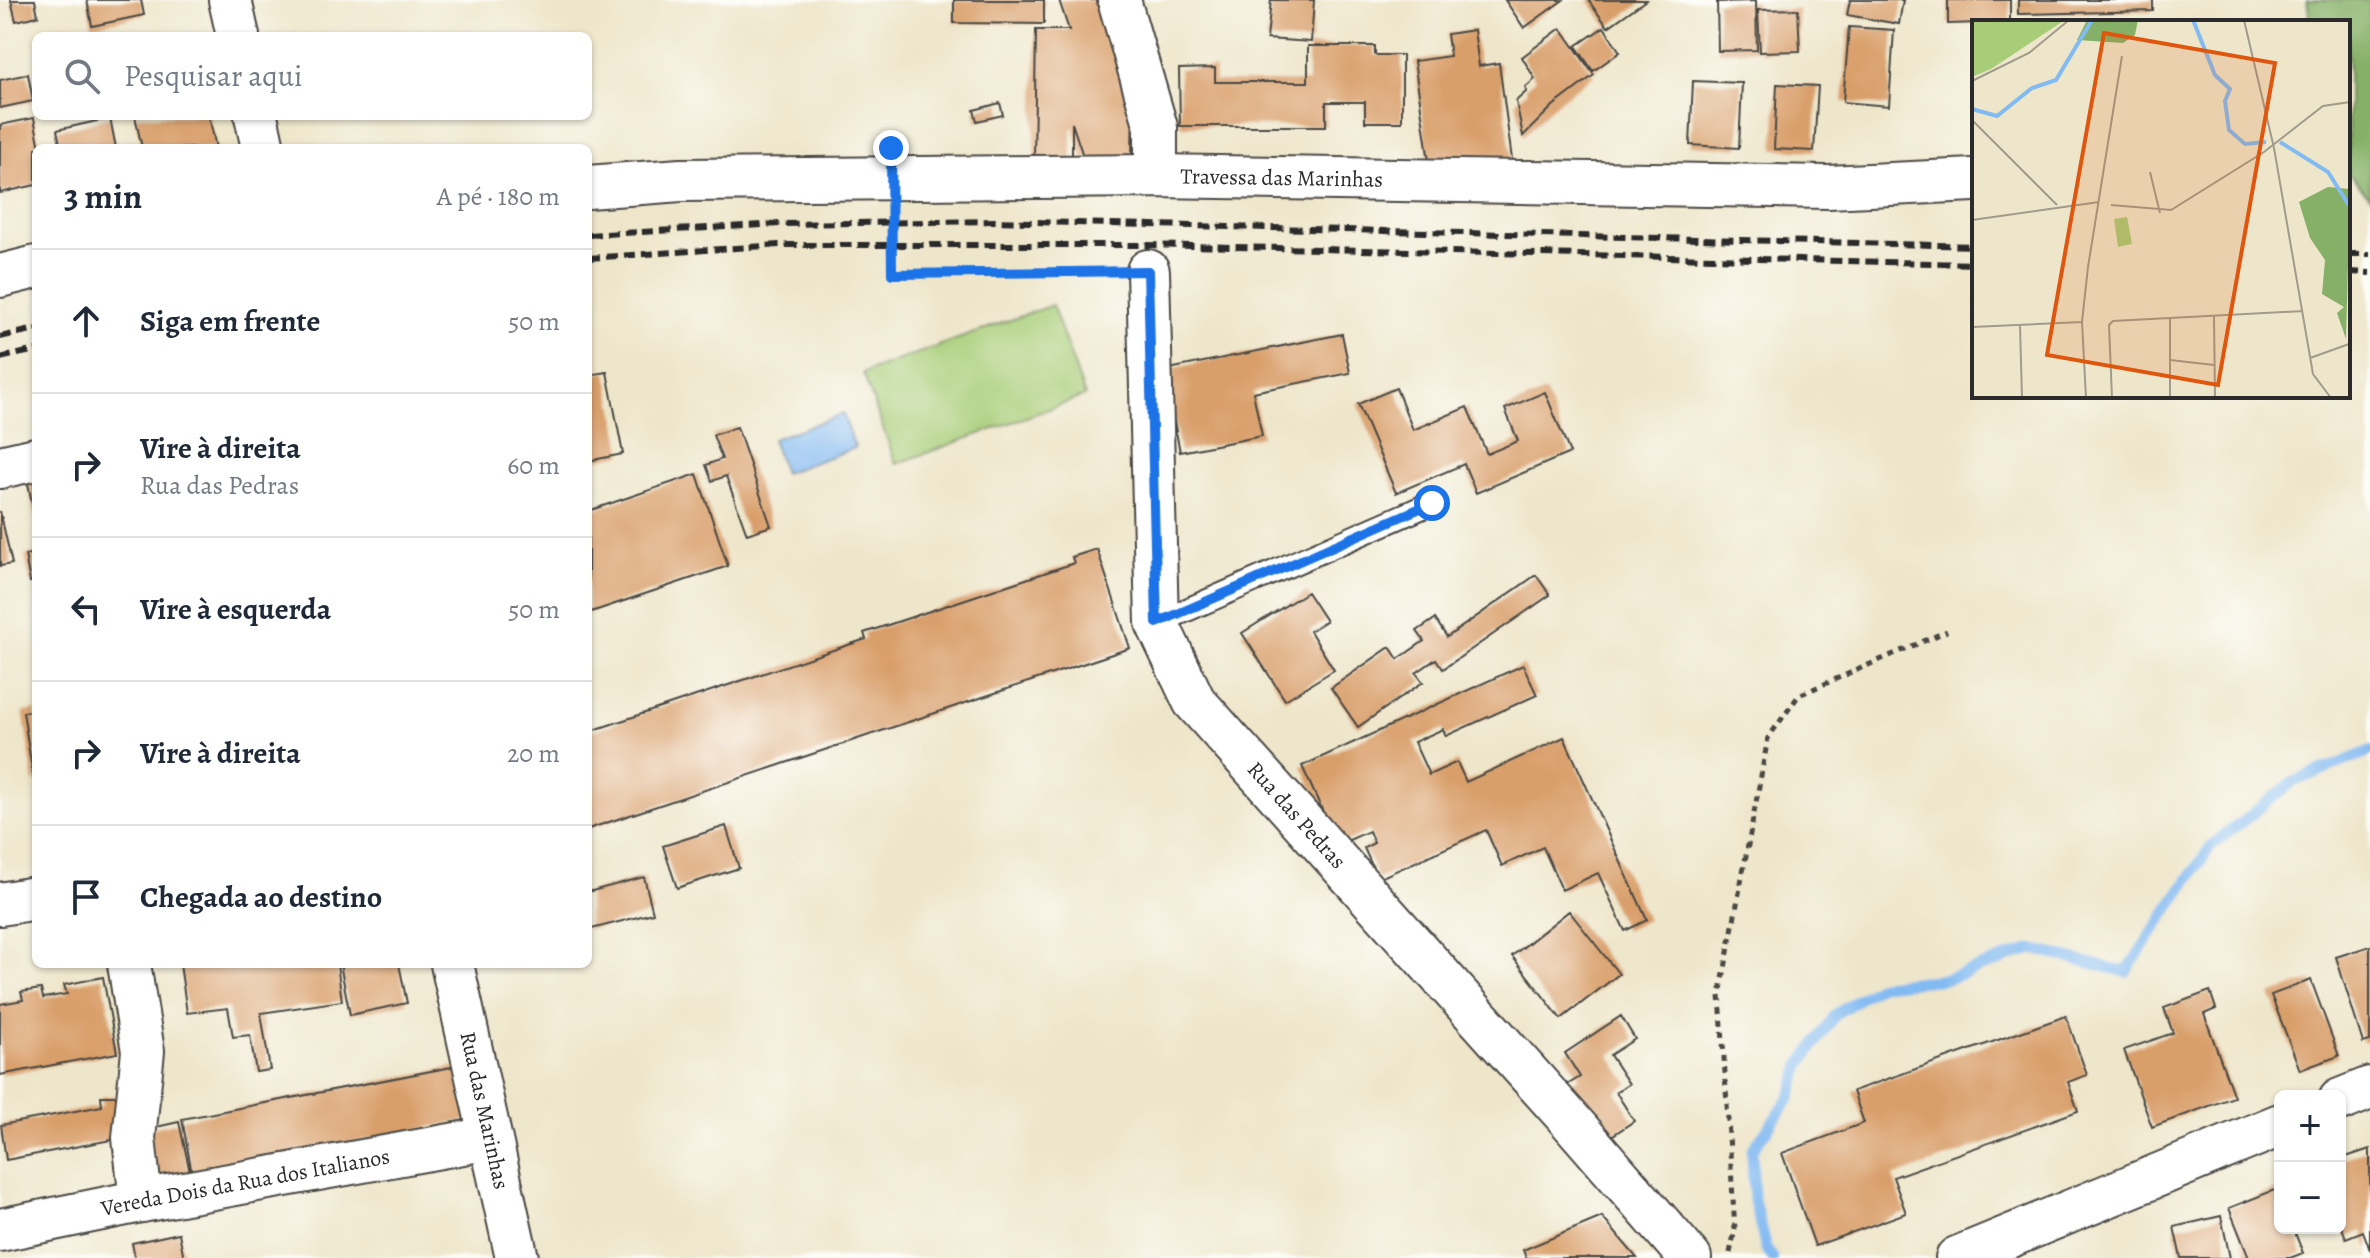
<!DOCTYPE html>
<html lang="pt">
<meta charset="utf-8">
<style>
body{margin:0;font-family:Alegreya,serif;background:#f6f6f7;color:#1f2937}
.controls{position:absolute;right:24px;bottom:24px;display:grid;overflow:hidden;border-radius:12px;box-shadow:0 2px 6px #0004}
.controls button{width:72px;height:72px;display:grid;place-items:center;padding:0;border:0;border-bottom:2px solid #e0e1e3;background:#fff;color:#1f2937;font:40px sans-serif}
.stop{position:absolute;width:24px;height:24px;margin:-18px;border:6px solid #1a73e8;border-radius:50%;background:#fff}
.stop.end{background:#1a73e8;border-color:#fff;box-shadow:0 2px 8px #0008}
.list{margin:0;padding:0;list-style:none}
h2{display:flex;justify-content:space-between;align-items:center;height:104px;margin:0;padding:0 32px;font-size:34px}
h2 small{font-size:26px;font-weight:400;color:#747a83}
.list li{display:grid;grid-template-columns:52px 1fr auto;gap:24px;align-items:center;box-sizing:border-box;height:144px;padding:0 32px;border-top:2px solid #e0e1e3}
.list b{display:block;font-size:30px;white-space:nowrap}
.list p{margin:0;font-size:26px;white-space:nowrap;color:#747a83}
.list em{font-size:26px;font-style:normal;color:#747a83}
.icon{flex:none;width:44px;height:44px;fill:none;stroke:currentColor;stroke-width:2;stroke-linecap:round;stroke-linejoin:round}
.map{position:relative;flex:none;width:2370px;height:1258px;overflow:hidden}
.search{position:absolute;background:#fff;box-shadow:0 2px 6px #0004;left:32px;top:32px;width:560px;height:88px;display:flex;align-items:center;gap:20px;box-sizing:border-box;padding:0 28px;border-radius:12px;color:#747a83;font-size:30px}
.panel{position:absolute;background:#fff;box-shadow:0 2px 6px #0004;left:32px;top:144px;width:560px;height:824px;border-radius:12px}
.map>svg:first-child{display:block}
.green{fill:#a8cd78;stroke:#6a7c52;stroke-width:2}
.forest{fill:#86b068;stroke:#586e4a;stroke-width:2}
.water{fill:#82baf2;stroke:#56728e;stroke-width:2}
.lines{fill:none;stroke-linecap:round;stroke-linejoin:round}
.stream{stroke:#82baf2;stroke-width:11}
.building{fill:#d99f6b}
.service-casing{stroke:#484743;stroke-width:26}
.minor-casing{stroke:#484743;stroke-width:46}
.path{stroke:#484743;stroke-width:5;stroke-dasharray:6 6;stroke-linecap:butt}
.service{stroke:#fff;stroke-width:22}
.minor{stroke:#fff;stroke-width:42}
.rail{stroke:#2b2b2b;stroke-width:6;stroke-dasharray:12 6;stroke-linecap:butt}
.path-bridge{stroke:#484743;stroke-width:5;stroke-dasharray:6 6;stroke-linecap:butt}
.route{stroke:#1a73e8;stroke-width:10}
.labels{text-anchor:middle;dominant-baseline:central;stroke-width:6;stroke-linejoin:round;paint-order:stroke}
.street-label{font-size:22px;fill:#2b2b2b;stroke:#fdfcf7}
.inset-river{fill:none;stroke:#82baf2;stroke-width:4}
.inset-road{fill:none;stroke:#a09b8a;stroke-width:2}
.view{fill:#df570e;fill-opacity:0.15;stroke:#df570e;stroke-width:4}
.inset-edge{fill:none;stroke:#2b2b2b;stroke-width:4}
</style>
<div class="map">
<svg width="2370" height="1258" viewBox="0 0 2370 1258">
<rect width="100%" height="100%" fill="#fdfcf7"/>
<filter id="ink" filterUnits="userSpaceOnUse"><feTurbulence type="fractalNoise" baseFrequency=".0125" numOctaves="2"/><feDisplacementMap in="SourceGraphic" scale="16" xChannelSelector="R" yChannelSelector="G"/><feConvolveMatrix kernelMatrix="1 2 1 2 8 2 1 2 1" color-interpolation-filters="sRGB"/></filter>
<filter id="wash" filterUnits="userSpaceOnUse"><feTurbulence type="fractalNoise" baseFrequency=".006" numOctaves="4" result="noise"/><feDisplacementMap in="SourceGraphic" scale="32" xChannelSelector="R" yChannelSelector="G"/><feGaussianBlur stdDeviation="1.8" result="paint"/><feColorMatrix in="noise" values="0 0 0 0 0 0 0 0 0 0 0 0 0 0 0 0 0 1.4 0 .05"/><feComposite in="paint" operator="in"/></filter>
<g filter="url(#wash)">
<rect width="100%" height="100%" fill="#eee6ca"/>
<path class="green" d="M1052,305L1085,396L896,464L863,373Z"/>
<path class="forest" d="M2307,0H2370V197L2348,173V22H2310Z"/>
<path class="water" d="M843,414L855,448L784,473L772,439Z"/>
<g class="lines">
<path class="stream" d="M1773,1258L1766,1249L1754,1200L1752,1150L1790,1098L1802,1063L1836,1014L1880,985L1947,979L2032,949L2126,972L2211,846L2293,782L2370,751"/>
</g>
<g id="blocks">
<path class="building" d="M11,0H35L38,16L16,21Z
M87,0H141L144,15L92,26Z
M954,0H1044V24L954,23Z
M1059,0H1101L1133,97L1132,159H1084L1072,123V161L1034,160L1036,30H1069Z
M1271,0H1314L1311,42L1267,39Z
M1505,0H1563L1524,28Z
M1588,0H1646L1608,27Z
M1850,0H1903L1899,24L1847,15Z
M1948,0H2010V22L1948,24Z
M2018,0H2153V11L2018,14Z
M1756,1L1757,50L1718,51L1717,2Z
M1798,9L1800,51L1760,52L1758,10Z
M1604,27L1620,52L1593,71L1576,46Z
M1849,27L1894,30L1889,106L1843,102Z
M1561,28L1594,75L1553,106L1523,136L1516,101L1527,91L1525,88L1535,79L1522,57Z
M1474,30L1479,66L1499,63L1513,167L1430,168L1414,61L1450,56L1447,34Z
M1308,46H1375V55H1402V122H1365V102H1326V126H1180L1179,69L1215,68V82H1308Z
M28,74L33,101L0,108V80Z
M1693,81L1742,83L1739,148L1690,145Z
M1777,84L1818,86L1814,151L1774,149Z
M1000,103L1003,115L977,121L974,110Z
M135,116H209L216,148H142Z
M34,118L40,148H36V185L0,193V125Z
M110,118L116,148H61L57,130Z
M1342,334L1350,373L1253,392L1262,436L1180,452L1164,370Z
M607,372L623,454L588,461V375Z
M1396,388L1413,430L1467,407L1487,454L1518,441L1505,409L1545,392L1570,453L1476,493L1464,464L1396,493L1358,404Z
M737,427L771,526L747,534L726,476L712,481L706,465L722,459L713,435Z
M697,474L728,566L588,613V511Z
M36,477V517H35L27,479Z
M0,511L12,564L0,566Z
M1097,549L1130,648L588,829V732L866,639L864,633L1074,563L1072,557Z
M36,553V581L30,582L25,555Z
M1536,575L1550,595L1443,669L1436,659L1416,673L1423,682L1358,727L1331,688L1390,647L1398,659L1424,641L1417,631L1435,619L1447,637Z
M1307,592L1326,621L1310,631L1334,670L1285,700L1242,633Z
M1523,665L1537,695L1446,736L1443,729L1414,742L1429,775L1457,762L1466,782L1564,737L1647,920L1625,931L1598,873L1562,890L1543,847L1502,866L1486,830L1378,879L1364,848L1374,843L1369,831L1338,845L1302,766Z
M36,710V782H34L23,712Z
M726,826L739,868L677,888L663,846Z
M644,877L653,913L588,930V892Z
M1569,911L1619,974L1561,1019L1512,956Z
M2370,946V1041L2363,1043L2336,957Z
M180,964H337L342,1001L261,1013L270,1070L256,1072L250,1035L233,1037L228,1008L187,1013Z
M340,964H399L407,1003L350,1015Z
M103,977L117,1053L0,1075V1004L23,1000L21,992L41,989L43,998L67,994L64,985Z
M2311,980L2339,1056L2300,1070L2271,995Z
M2210,991L2216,1009L2204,1014L2234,1097L2152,1127L2124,1050L2173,1033L2164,1008Z
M1621,1016L1635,1039L1610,1055L1629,1084L1616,1092L1634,1121L1604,1141L1567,1085L1580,1077L1565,1053Z
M2066,1016L2087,1075L2068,1082L2078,1111L1893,1177L1906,1213L1815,1246L1782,1153L1864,1123L1853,1091Z
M457,1066L467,1120L192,1173L182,1119Z
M101,1096H118L127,1137L6,1160L1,1125L102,1106Z
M179,1122L190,1172L157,1179L147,1129Z
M2370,1149V1250L2363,1231L2346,1238L2340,1222V1159Z
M2277,1189L2280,1196V1228H2293L2303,1253L2290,1258H2249L2229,1208Z
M2221,1216L2230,1258H2181L2174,1227Z
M1602,1217L1637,1258H1526L1523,1250Z
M179,1233L184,1258H135L132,1243Z"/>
</g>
</g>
<g filter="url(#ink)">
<use href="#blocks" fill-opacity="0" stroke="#484743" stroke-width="2"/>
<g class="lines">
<g class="service-casing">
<path id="service" d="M1157,623L1432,503"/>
</g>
<g class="minor-casing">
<g id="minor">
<path d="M230,0L238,36"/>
<path d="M1119,0L1156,127V176"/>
<path d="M256,116L263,148"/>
<path id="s1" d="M588,187L681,180L1156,176L1828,187L1974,180"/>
<path id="s2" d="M1148,271L1157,623L1194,701L1569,1119L1690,1258"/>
<path d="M0,276L36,267"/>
<path d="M0,467L36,459"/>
<path d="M0,904L36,898"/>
<path d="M129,964L143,1051L134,1138L141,1201"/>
<path id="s3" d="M452,964L517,1258"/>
<path d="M2340,1100L2370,1088"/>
<path id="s4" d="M0,1230L141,1201L490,1138"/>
<path d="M1957,1258L2280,1125"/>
</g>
</g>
<path class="path" d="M892,274L1111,271
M1730,1253L1735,1230L1720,995L1768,738L1799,695L1947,631"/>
<use href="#service" class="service"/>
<use href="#minor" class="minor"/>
<path class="rail" d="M588,235L779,224L995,221L1974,246
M2348,254H2370
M588,258L779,245H1147L1974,264
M2348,272L2370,273
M0,337L36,329
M0,358L36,350"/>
<path class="path-bridge" d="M891,148L892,274"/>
</g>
</g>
<g class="lines" filter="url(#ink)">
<path class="route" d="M891,148L892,274L1148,271L1157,623L1432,503"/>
</g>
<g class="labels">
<g class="street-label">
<text stroke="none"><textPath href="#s1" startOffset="694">Travessa das Marinhas</textPath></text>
<text stroke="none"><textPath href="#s2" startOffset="592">Rua das Pedras</textPath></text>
<text stroke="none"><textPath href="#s3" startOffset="150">Rua das Marinhas</textPath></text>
<text stroke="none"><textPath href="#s4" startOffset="250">Vereda Dois da Rua dos Italianos</textPath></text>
</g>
</g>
<g transform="translate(1972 20)">
<rect width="378" height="378" fill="#eee6ca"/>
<path d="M93,0L19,49L0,57V1ZM155,197L160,224L146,227L142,199Z" fill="#a8cd78"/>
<path d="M115,0H166L163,15L151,23L105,20ZM356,167L378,169L374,319L365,293L372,287L350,274L353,240L338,218L327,182Z" fill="#86b068"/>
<path class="inset-river" d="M221,0L243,55L258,69L253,81L257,110L273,124L294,122M0,89L25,96L60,68L84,60L120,0M308,122L356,152L378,187"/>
<path class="inset-road" d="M272,0L302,128L341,354L359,378M0,61L57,33L97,0M0,100L85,185M178,152L188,193M139,185L199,190L292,132L351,86L378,82M0,200L127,182M242,296L243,378M198,297V378M48,305L50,378M0,307L110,302M338,338L377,324M198,340L242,345M114,378L110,302L116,247L150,36M140,378L137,305L141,301L331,291"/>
<path class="view" d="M132,13L303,43L246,365L75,335Z"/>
<rect width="378" height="378" class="inset-edge"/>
</g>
</svg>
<div class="controls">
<button>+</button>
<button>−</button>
</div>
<div class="stop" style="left:1432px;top:503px"></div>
<div class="stop end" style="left:891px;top:148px"></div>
<div class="search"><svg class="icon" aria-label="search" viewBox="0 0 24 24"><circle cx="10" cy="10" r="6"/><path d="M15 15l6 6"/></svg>Pesquisar aqui</div>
<section class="panel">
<h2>3 min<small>A pé · 180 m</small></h2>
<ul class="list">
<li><svg class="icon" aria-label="ahead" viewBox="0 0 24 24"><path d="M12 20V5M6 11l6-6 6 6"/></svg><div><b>Siga em frente</b></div><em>50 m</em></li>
<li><svg class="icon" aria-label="right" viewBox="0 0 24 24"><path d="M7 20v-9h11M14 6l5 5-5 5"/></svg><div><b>Vire à direita</b><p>Rua das Pedras</p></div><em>60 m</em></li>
<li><svg class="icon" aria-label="left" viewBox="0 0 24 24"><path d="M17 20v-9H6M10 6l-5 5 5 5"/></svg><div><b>Vire à esquerda</b></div><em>50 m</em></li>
<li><svg class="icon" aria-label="right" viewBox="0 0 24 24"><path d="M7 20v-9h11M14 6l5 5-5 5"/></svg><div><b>Vire à direita</b></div><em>20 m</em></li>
<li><svg class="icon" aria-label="arrive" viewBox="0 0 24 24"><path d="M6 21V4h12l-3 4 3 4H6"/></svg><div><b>Chegada ao destino</b></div></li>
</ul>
</section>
</div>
